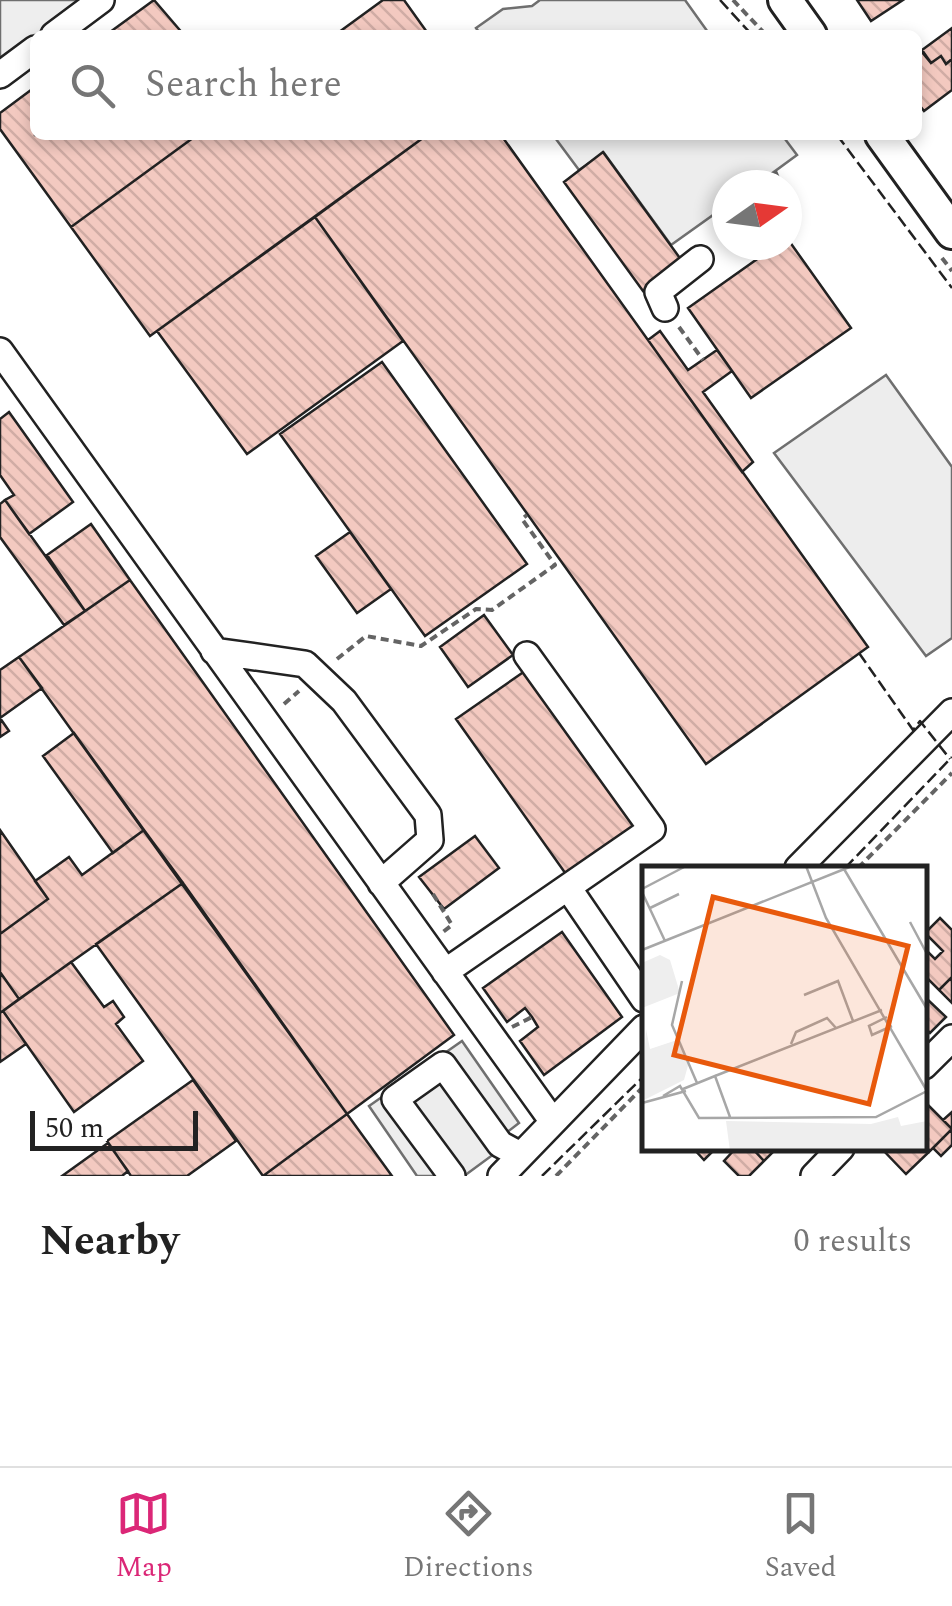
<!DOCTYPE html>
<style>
body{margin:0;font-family:Spectral,serif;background:#f2f2f2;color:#222}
.compass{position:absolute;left:712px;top:170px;width:90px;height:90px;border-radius:50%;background:#fff;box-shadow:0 5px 15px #0003;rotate:76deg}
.scale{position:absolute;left:30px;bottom:25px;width:168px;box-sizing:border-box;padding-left:10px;border:5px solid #222;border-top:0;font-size:28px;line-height:35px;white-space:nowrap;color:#222;-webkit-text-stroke:8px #fff;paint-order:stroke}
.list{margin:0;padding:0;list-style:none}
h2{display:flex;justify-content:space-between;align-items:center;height:130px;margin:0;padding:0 40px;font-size:42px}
h2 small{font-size:32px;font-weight:400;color:#767676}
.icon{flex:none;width:55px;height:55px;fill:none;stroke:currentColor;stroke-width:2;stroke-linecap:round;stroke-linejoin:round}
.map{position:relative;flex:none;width:952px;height:1176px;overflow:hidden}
.search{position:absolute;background:#fff;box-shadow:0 5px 15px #0003;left:30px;right:30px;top:30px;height:110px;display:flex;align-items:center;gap:25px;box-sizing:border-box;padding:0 35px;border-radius:15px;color:#767676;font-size:38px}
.sheet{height:290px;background:#fff}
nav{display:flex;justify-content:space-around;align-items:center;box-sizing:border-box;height:140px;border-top:2px solid #e0e0e0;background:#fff;font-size:28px;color:#767676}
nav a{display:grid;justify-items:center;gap:5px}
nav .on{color:#db2777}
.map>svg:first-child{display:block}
.grass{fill:#eee;stroke:#6f6f6f;stroke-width:2.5}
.parking{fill:#ededed;stroke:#6f6f6f;stroke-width:2.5}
.building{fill:url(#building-back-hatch);stroke:#222;stroke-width:2.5}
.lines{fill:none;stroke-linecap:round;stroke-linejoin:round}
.minor-casing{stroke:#222;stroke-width:30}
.major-casing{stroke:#222;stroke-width:38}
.path{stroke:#646464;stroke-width:4;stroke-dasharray:8 5;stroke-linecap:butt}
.minor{stroke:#fff;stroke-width:25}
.major{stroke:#fff;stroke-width:32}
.fence{stroke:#222;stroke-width:2.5;stroke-dasharray:12 5;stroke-linecap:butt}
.inset-road{fill:none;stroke:#a7a7a7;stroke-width:2.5}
.view{fill:#e8590c;fill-opacity:0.15;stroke:#e8590c;stroke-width:5}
.inset-edge{fill:none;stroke:#222;stroke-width:5}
</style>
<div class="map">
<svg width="952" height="1176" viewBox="0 0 952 1176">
<defs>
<pattern id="building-back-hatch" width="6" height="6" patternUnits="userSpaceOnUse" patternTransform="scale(2.5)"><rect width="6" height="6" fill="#f3c9c0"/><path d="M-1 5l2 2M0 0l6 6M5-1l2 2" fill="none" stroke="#d0aca5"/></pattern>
</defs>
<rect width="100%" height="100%" fill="#fff"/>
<path class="grass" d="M0,0H92L68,35H35V59L0,84Z"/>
<path class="parking" d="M540,0H685L710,35H481L476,28L503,9L532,6Z
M553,135H782L797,155L756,185H727V205L671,245L604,153L579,170Z
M886,375L952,467V638L926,656L774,453Z
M462,1041L519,1123L506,1133L494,1154L464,1176H417L369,1106Z"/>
<path class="building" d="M154,0L184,35H106Z
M383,0H404L429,35H335Z
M857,0H903L871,21Z
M952,28V59L946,64L941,56L931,63L922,50Z
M917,46L931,63L941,56L946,64L952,59V90L924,111L917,102Z
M35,87V135H197L71,227L0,129V113Z
M197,135H427L150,336L71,227Z
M427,135H501L868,647L706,764L315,217Z
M603,152L682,261L643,291L564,182Z
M315,217L403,341L247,454L157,331Z
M787,238L851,328L751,398L688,308L777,245H787Z
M660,331L688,370L717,350L732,371L703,392L753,462L742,472L648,340Z
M382,362L527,564L425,636L280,434Z
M9,412L73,502L29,534L5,500L14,495L0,475V419Z
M5,500L85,611L64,625L0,537V504Z
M91,524L130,580L85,611L47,555Z
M350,532L391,589L357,613L316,556Z
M130,580L454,1035L347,1114L19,657Z
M484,615L513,655L468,687L440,647Z
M19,657L42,688L0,718L9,731L0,737V670Z
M525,671L636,828L568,877L456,719Z
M74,733L144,830L113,853L43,756Z
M0,830L48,899L0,934Z
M144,830L183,883L19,999L0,972V934L48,899L35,881L69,857L82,875Z
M475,836L499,868L444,909L419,877Z
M183,883L347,1114L263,1176L96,944Z
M940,918L952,930V977L939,990L924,975V948L935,959L943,951L925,933Z
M562,932L622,1017L544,1075L520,1041L538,1027L532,1017L525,1008L507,1022L483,988Z
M71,962L104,1007L113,1001L124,1017L116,1024L143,1061L74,1112L3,1011Z
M0,972L19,999L0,1013Z
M952,977V1003L939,990Z
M927,999L946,1017L930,1033L924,1027Z
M3,1011L26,1044L0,1062V1013Z
M193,1080L236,1141L187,1176H131L107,1141Z
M928,1105L952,1129L930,1151L924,1145V1109Z
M952,1112V1145L941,1156L933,1148L952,1129L943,1120Z
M347,1114L392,1176H263Z
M108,1143L128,1171L122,1176H62Z
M924,1145L930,1151L906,1174L882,1149Z
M693,1148H711L713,1151L704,1160Z
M736,1148H752L764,1161L749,1176H739L724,1161Z
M752,1148H777L764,1161Z"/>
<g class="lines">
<g class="minor-casing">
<path id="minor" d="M54,35L101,0
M0,75L35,49
M665,308L658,292L700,259
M0,351L551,1119
M214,651L305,664L344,701L428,815L430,840L381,883
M798,868L952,712
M569,889L644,999
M445,972L652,829L527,655
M924,1066L952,1038
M452,1176L395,1099L443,1065L500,1144L520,1155
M501,1176L644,1028
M814,1176L841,1148"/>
</g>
<g class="major-casing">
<path id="major" d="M785,0L810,35
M882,135L952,232"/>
</g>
<path class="path" d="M733,0L766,35
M775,171L781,185
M942,258L952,271
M679,327L703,360
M337,659L366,636L421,646L476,609L492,610L555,565L522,519L527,515
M284,704L299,691
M858,868L952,773
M433,894L452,925L443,932
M512,1027L532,1017
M556,1176L644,1086"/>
<use href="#minor" class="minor"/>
<use href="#major" class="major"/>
<path class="fence" d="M720,0L752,35
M837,135L952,288
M859,653L913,730L920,721L950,759
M845,868L952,757
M542,1176L644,1076"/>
</g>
<g transform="translate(642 866)">
<rect width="285" height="285" fill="#fff"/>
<path d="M18,89L28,94L38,127L0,142V97ZM4,163L8,183L38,173L47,196L42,214L0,235ZM256,251L259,260L285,255V284L88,285L84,255L229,258Z" fill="#eee"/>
<path class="inset-road" d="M164,0L184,52L285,225M202,3L285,143M0,23L44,0M0,26L23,75M8,42L37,28M268,56L285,88M0,84L210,0M40,115L30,159L55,217M162,129L196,115L211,155M245,151L227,160L230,169L250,160M149,178L154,166L185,152L194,162M73,210L240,144M41,223L73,210L88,251M21,230L38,220L57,252L234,251L285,225M0,237L44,225"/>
<path class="view" d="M71,31L266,80L227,238L32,189Z"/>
<rect width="285" height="285" class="inset-edge"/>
</g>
</svg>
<svg class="compass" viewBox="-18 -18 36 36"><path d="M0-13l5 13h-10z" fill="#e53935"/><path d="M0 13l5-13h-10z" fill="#767676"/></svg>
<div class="scale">50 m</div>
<div class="search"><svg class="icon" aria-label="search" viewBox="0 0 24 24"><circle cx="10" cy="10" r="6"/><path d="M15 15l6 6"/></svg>Search here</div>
</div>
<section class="sheet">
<h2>Nearby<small>0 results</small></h2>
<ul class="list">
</ul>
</section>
<nav>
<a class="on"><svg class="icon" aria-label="map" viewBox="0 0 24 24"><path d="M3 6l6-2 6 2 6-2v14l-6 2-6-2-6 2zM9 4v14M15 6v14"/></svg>Map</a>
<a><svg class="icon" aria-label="directions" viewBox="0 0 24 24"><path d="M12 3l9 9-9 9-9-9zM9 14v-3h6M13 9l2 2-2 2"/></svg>Directions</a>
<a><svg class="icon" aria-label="saved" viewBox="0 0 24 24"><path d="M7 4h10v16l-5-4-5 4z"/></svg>Saved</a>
</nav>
